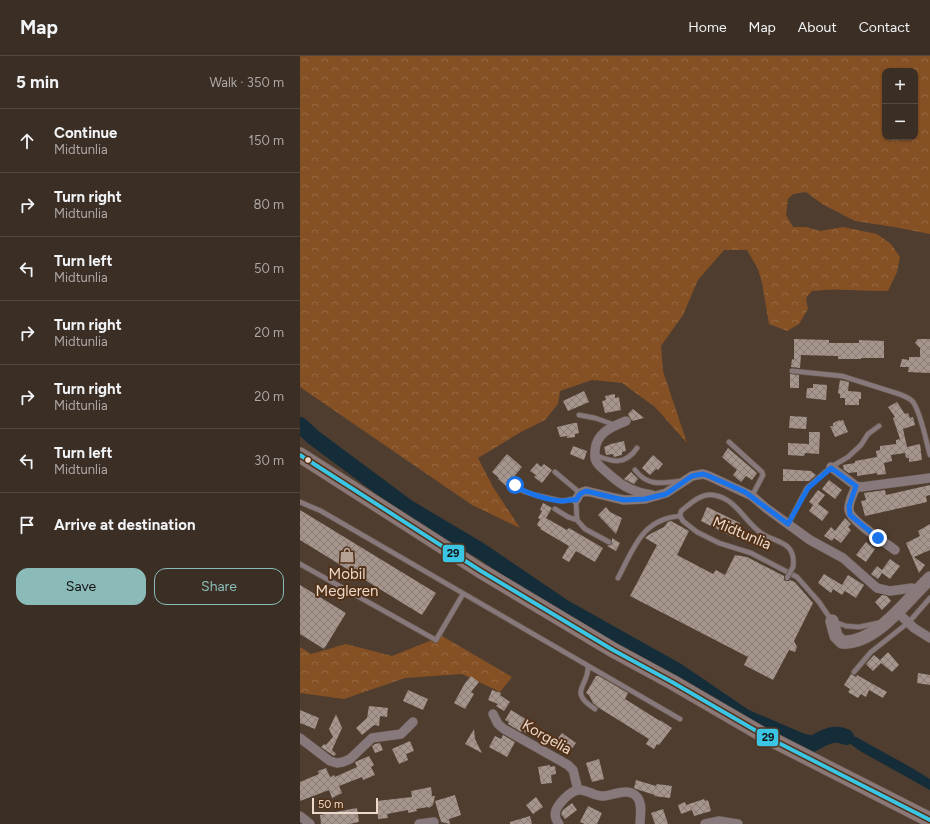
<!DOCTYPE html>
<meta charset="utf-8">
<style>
body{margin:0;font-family:Figtree,sans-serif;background:#463a31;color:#f1f3f6}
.controls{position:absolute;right:12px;top:12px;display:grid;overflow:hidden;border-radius:8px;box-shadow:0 1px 3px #0004}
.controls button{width:36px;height:36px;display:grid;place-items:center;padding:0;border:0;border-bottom:1px solid #544a41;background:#3b2e24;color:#f1f3f6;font:20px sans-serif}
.scale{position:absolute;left:12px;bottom:10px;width:66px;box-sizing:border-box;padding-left:4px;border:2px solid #edd9ca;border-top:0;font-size:11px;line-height:14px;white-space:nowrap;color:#edd9ca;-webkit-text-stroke:3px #513118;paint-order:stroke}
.stop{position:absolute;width:12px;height:12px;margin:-9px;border:3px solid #1a73e8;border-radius:50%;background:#fff}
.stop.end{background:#1a73e8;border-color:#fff;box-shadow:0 1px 4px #0008}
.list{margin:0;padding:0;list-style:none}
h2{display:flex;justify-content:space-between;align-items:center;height:52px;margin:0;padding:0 16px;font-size:17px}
h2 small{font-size:13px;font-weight:400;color:#aca8a6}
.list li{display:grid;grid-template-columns:26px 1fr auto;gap:12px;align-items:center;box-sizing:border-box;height:64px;padding:0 16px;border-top:1px solid #544a41}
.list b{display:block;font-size:15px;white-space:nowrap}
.list p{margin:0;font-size:13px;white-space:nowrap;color:#aca8a6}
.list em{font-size:13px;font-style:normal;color:#aca8a6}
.actions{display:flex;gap:8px;padding:12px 16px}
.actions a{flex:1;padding:9px 0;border:1px solid #8bbbb9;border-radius:12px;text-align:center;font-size:14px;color:#8bbbb9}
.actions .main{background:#8bbbb9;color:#111}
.icon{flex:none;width:22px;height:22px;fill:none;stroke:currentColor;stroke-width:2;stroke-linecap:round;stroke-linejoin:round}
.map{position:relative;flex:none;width:630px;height:768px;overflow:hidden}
header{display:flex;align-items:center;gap:24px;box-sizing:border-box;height:56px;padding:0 20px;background:#3b2e24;border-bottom:1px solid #544a41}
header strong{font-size:19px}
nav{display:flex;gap:22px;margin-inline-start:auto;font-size:14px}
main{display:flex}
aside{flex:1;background:#3b2e24}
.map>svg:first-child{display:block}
.forest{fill:url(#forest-crowns);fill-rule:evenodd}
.water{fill:#152c39}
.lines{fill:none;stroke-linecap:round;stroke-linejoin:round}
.river{stroke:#152c39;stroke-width:16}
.building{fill:url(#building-cross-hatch)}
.lane-casing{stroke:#695a4e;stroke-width:6}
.street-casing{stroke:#695a4e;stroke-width:10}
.secondary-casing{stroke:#695a4e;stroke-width:14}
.primary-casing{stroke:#695a4e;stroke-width:16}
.lane{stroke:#87787b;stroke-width:4.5}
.street{stroke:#87787b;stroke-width:9}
.secondary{stroke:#8a797a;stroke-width:13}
.primary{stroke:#8a7776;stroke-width:15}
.lane-bridge-casing{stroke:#695a4e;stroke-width:6;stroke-linecap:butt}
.lane-bridge{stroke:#87787b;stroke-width:4.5}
.bus-1-casing{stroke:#513118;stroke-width:7}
.bus-1{stroke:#3ac5e4;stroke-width:4}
.route{stroke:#1a73e8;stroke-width:5}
.bus-dot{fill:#edd9ca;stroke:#513118;stroke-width:1.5}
.labels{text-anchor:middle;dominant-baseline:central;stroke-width:4;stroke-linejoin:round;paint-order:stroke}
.street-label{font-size:15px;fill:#edd9ca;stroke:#513118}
.poi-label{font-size:15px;fill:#edd9ca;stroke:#513118}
.line-badge{stroke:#513118;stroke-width:1.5}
.pale-badge-label{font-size:11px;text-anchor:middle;font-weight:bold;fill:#111}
</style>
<header>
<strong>Map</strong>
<nav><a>Home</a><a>Map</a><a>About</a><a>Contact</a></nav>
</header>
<main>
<aside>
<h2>5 min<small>Walk · 350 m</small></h2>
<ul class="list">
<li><svg class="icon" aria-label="ahead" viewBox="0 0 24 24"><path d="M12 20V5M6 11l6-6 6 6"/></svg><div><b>Continue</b><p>Midtunlia</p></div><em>150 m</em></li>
<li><svg class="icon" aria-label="right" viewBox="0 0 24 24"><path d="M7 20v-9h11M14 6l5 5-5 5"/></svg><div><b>Turn right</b><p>Midtunlia</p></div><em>80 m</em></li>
<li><svg class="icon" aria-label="left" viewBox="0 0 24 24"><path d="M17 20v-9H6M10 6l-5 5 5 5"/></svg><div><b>Turn left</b><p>Midtunlia</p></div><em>50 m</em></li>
<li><svg class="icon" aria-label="right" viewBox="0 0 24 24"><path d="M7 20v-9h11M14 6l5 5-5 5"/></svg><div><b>Turn right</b><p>Midtunlia</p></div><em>20 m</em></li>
<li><svg class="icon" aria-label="right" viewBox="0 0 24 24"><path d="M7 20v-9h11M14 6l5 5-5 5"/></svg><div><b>Turn right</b><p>Midtunlia</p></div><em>20 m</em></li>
<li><svg class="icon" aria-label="left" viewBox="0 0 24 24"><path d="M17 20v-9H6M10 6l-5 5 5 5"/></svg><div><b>Turn left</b><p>Midtunlia</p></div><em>30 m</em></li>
<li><svg class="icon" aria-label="arrive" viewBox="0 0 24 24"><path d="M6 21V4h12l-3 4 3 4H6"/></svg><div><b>Arrive at destination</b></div></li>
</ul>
<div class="actions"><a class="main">Save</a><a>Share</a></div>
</aside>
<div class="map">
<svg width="630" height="768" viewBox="0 0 630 768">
<defs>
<pattern id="forest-crowns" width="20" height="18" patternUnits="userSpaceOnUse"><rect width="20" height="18" fill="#855024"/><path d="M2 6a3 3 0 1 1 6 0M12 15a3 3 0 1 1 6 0" fill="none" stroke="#976942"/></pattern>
<pattern id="building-cross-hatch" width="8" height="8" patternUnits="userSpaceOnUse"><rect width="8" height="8" fill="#a5958d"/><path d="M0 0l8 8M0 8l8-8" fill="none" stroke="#897c75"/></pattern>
</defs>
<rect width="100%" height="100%" fill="#4f3d30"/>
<path class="forest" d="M0,0H630V178L594,171L555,165L522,148L506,136L493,138L488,143L486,159L493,171H506L520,175L543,171L577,178L591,188L600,201L597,216L588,235C563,235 536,232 512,235L506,242L508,253L499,268L487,275L469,268L462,227L458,213L447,194H424L398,224L383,259L361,290L363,315L387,387L355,351L322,327L292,324L260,335L258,348L245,364L221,376L178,402L193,431L220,472L172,449L0,331ZM585,15H615V81H585Z
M142,580L212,621L200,636L162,618L105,622L44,643L0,637V591L11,598L46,588L92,600Z"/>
<path class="water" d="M536,673L558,682L612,712L630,723V734L560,695L545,684L537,681L529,682L522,678Z"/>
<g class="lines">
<path class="river" d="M0,369L13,381L107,451L181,495L265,552L379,616L445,661L501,685L512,688C524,682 533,675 546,681"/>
</g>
<path class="building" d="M494,283L529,284V287H559V284L584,285V302H561V303H538V300L501,299L500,312L491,311L492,303L494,304Z
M618,283H630V317L608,316L609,311H600L602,303L609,304V301H620V292L615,287Z
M490,318L499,319V332H490Z
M540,324L549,326L548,335L561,336V343H559V349H545V342H540V338L538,337Z
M513,328L527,329L526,344L506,342L507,332H513Z
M284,335L289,346L268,355L263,345Z
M315,338V342L319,341L321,354L305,357L302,345L306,344L305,340Z
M597,346L605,358L608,357L610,362L613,361L615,369L603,373L607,391L620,388L622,404L609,406V402H606L605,397L591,399L592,405L584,407L586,418L577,419V417L557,420V416L549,417L544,414L543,409L555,407V405L577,401L576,395L580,394V390L596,388V384L600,383L593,362L595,361L588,351Z
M333,353L344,362L332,365L328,358Z
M490,360L507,361L506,373L489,372Z
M540,364V365L543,364L548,376L535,381L530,370H533V367Z
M274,367H277L279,377L275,378V381L267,382V380L260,381L257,371Z
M509,376H520L519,398L505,397L504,400L488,399V387L509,388Z
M324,385L326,395L322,396V399L314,401L313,398L306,399L304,391L311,388Z
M273,390L287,395L284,404L270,398Z
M428,392L457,417L452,424L446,420L441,426L433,419L437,414L422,401Z
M207,398L222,411L206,430L198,423L199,422L192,416Z
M353,399L363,408L358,414L356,413L350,419L342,412Z
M237,407L241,411L244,408L252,414L242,427L234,421L236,419L230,415Z
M483,413L511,415L516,419L509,425H483Z
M331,416L338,423L334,428L324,423Z
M529,424L542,434L535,443L522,433Z
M630,429V439L626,440L627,446L565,460L561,445L566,444L564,437L585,434L586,439Z
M518,434L525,439L518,448L529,456L522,465L509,455L513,449L509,446Z
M243,447L252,452L246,462L267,474L269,472L303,492L295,506L276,495L269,506L262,502L269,490L240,473L241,472L237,469L240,463L238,462L242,455L240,454Z
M306,451L310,456L322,462L316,478L298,459Z
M407,451L440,467L433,481L401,465Z
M0,454L136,537L122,559L0,484Z
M545,462L551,468L548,471L551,474L541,487L534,482L532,485L524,480L531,471L535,475Z
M371,465L389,475L377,499L413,518L416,514L425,519L435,499L447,501L484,520V524L486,525H489L490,524L495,526L513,547L494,585L497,591L495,596L489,594L473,624L444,609L448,601L330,540L357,489L345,482L350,478L364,471L368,466Z
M630,468V494L614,501L625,509L619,517L606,487L620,480L618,475Z
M312,482L320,487L316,495L307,490L312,488Z
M566,486L575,493L566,506L556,499Z
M590,503L600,510L590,523L582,517L578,523L571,518L577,510L582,514Z
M524,518L542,529L548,519L564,529L556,542L545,535L542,539L533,533L531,537L518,527Z
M0,529L46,557L24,593L0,578Z
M582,539L587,540L591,545L582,554L575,546Z
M588,596L599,609L592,616L581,607L573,615L566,608L574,599L580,604Z
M618,617L630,619V629L617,627Z
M551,618L556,621L557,619L587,636L583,642L569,634L566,641L561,638L558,642L548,636L550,633L544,629Z
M171,620L179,626L171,636L174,638L165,653L154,647L165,627Z
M296,620H299L328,637L325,643L360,665V664L372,672L359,689L357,688L354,693L346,688L349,683L299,652L293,647L289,639L286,637Z
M108,634L128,643L123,654L103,645Z
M192,634L201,637L200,639L210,646L204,655L196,650L198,648L188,644Z
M69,650L88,652L87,661L80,660L79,670L74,669L62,679L56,672L67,662Z
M0,654L19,662L15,673L0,667Z
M211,654L232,667L226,677L222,674L221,676L208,668L209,666L205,664Z
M36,658L42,672L32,694L36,698L34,700L21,691L24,688L26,689L33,681L29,673Z
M174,673L175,683L182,697L165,688Z
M262,677L276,687L267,699L253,689Z
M203,679L215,686L207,701L189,691L195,680L201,683Z
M110,685L114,695L106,698L108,704L99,708L92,693Z
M80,687L83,694L75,697L72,690L75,688Z
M69,700L74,709L71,711L75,719L63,724L62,721L39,730L42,737L32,742L29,734L0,745V726L19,718L18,715L26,712L30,721L34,719L35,721L57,711L55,706Z
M299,703L304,723L292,726L286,707Z
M250,709V711L255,710L256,718L251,719L252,727L241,728L238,711Z
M336,724L356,730L357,728L372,730L370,742L354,740L355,739L339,734L334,732Z
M131,731L132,740H135L133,749L129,752L128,751L116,753L117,755L108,757V754L87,758L88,762L78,763L77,745L112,741L111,735Z
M155,739L161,759L149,763L150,768L141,766L135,745Z
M236,741L243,751L233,758L226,749Z
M404,743L405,745L408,744L411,755L394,760L392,754L381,758L378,749L385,746L386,749Z
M272,747L277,754L265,763L261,758L263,754Z
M288,750L302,757L297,768H285L280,766Z
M57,752L59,766L49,768H21L20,759Z
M363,753L368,768H355L351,757Z
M230,760L232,768H210V766Z"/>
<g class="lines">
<g class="lane-casing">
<path id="lane" d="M492,315L542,320L599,338C604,340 610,342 613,346C621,357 626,385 630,399
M279,359L295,362L315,369
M429,386L462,416L463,419L452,440
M295,399C312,406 325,410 337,392
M335,414C348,431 362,427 380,425
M255,416L280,437
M212,428L223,435L235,439L262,445L273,443L276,444L277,464L285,473L309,486
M0,446L21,455L380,663
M255,453L268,461L277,464
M488,468L507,432L531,411L548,401L561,389L568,378L579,370
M0,508L136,584L163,538
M493,511C494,504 493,496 488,491C480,484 469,483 461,477C444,465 436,442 413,439C401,437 390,448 381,455L380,460L383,465L397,476L419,487L451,497L497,521L519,546L532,565L546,570L559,571L578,567
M318,522C334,492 342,463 380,460
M288,610C289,631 267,635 295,653
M554,616L571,596L609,566L630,542"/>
</g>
<g class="street-casing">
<path id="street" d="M326,365C311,371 296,377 295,395C295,399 294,402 296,405C299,411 306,415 311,420C323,431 336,437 352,439
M531,411L556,430L561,431L630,422
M556,430C554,437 548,446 549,454C550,465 585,486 595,494
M276,444L280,437L286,435L315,442L324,444L345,443L366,437L392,420L403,418L409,420L452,440L466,452L510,484L543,502L577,532L590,535L612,532L618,535
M597,556L614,572L630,582
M193,658L198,668L204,673L268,709L273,714L278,734
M0,682L30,705L37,707L43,706L50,703L72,682L101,678L113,666
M0,760L10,768
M119,768L134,766
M259,768C251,758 257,750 265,742C268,739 273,735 278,734C287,733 295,741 304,740C314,739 329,731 337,741C343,748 340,760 340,768
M405,768L419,765L438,768"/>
</g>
<g class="secondary-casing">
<path id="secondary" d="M532,565L536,580L542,586C575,589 608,543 630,522"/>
</g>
<g class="primary-casing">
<path id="primary" d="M0,399L181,515L313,594L372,626L465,680L630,764"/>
</g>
<use href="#lane" class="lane"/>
<use href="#street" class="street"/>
<use href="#secondary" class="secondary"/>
<use href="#primary" class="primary"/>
<g class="lane-bridge-casing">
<path id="lane-bridge" d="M487,522L493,511"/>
</g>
<use href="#lane-bridge" class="lane-bridge"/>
<g class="bus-1-casing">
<path id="bus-1" d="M0,399L181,515L313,594L372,626L465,680L630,764"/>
</g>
<use href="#bus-1" class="bus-1"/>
</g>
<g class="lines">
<path class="route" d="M215,429C223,437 252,445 263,445C268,445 272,443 276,444L280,438L286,435L315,442L324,444L345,443L366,438L392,420L403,418L409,420L445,436L488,468L508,432L531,412L556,430L549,450L550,459L578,482"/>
</g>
<defs>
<g id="shop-bare" transform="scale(1.2)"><path d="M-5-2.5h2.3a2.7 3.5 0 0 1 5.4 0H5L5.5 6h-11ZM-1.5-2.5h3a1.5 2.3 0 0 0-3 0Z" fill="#b6a294" stroke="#513118" stroke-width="2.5" paint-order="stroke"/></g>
</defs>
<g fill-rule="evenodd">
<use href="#shop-bare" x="47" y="499"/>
</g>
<circle class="bus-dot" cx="8" cy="404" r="3.5"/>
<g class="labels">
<g class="street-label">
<text transform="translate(442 477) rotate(23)">Midtunlia</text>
<text transform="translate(247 681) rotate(30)">Korgelia</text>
</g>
<g class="poi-label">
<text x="47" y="518">Mobil<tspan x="47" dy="17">Megleren</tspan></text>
</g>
</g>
<g class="line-badge">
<rect x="142" y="488" width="23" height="19" rx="4" fill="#3ac5e4"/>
<rect x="456" y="672" width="23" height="19" rx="4" fill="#3ac5e4"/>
</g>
<g class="pale-badge-label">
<text x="153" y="501">29</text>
<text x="468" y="685">29</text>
</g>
</svg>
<div class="controls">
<button>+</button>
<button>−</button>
</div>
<div class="scale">50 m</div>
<div class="stop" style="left:215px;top:429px"></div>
<div class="stop end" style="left:578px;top:482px"></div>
</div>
</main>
